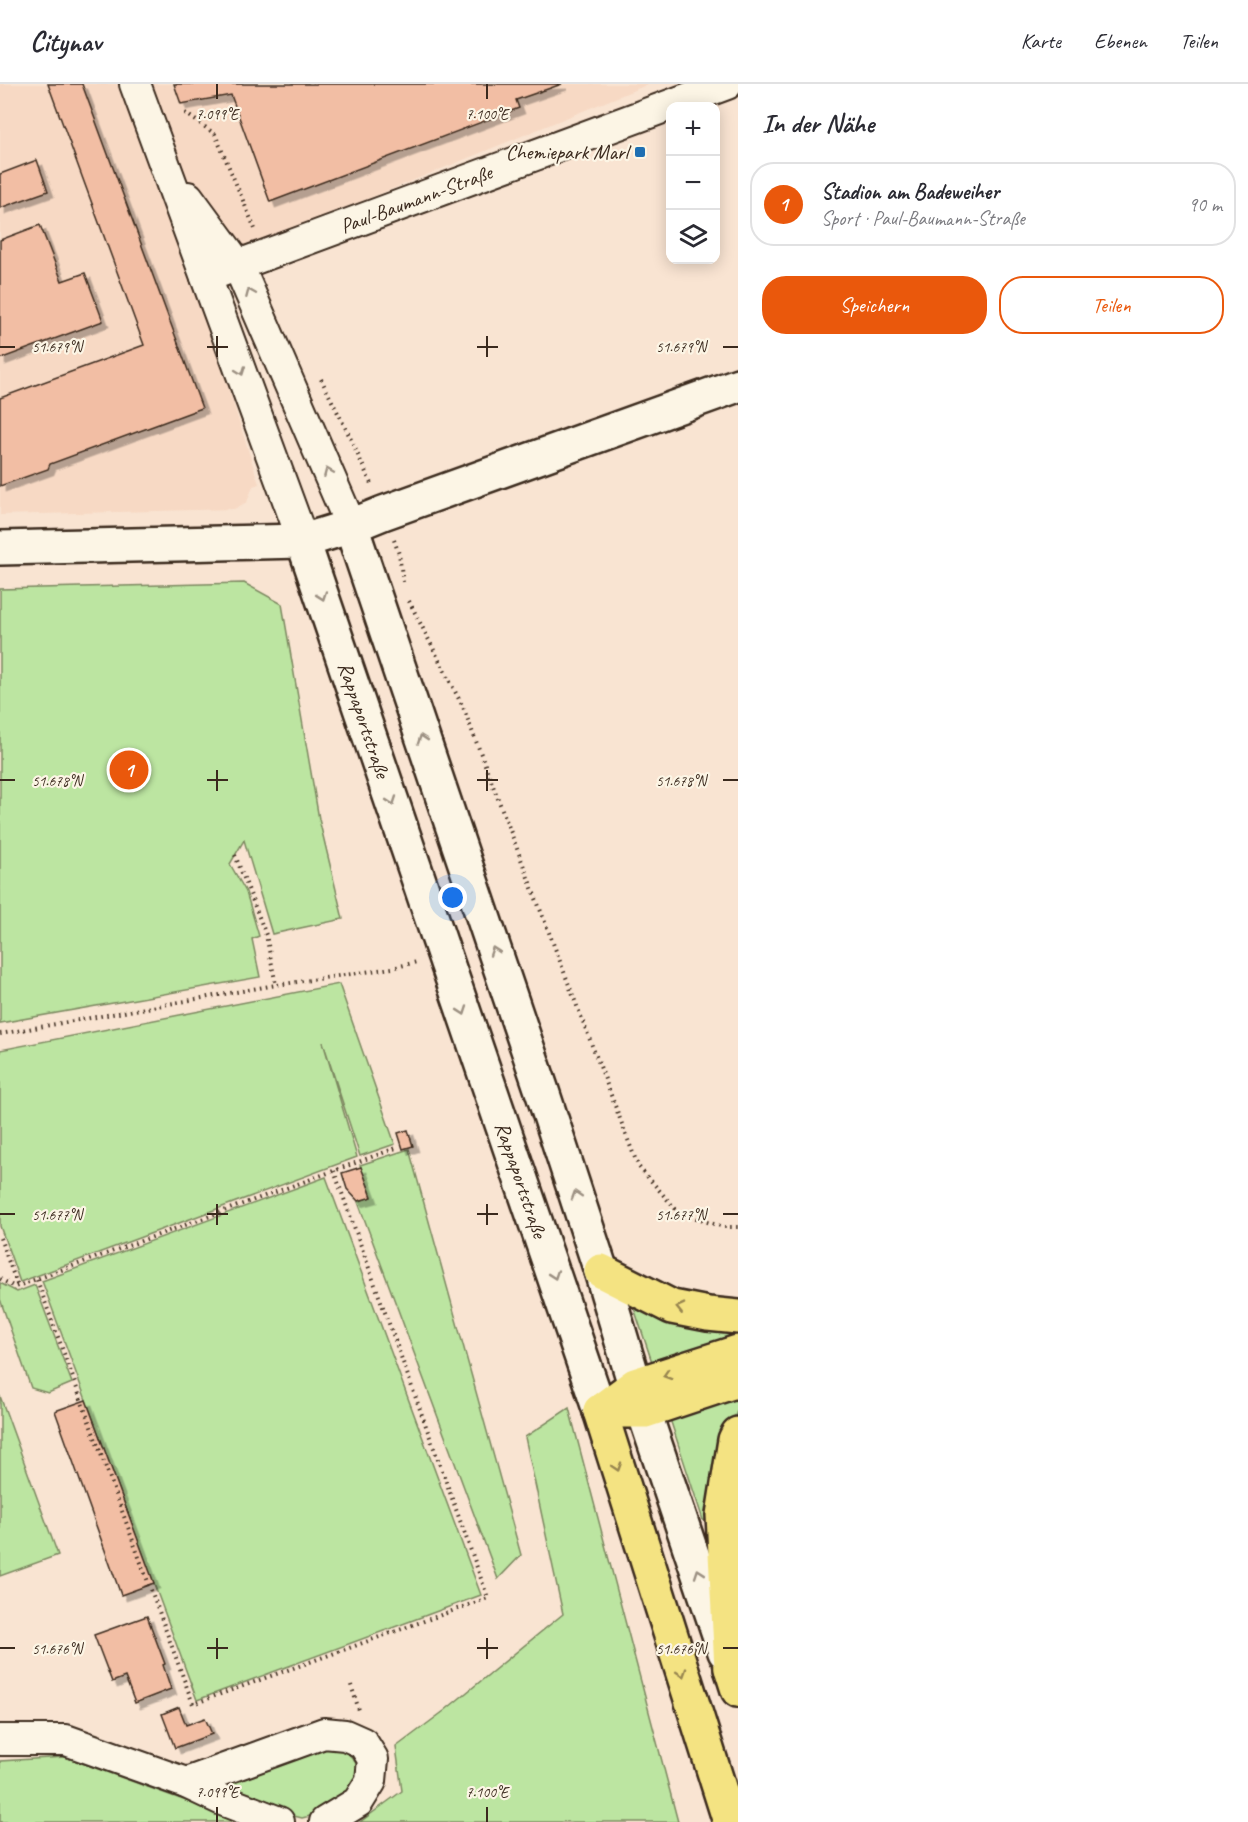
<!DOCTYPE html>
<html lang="de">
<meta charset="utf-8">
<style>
body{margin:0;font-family:Caveat,sans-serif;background:#f7f7f7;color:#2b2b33}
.controls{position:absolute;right:18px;top:18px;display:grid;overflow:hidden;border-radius:12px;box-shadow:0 3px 15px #0003}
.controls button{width:54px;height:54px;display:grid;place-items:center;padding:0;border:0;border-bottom:2px solid #e1e1e2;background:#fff;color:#2b2b33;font:30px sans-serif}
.you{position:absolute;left:453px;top:814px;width:21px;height:21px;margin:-15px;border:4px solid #fff;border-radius:50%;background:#1a73e8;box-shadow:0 0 0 9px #1a73e833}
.badge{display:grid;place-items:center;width:39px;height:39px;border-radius:50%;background:#ea580c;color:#fff;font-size:20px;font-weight:700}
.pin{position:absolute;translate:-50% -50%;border:3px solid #fff;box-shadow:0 2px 6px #0006}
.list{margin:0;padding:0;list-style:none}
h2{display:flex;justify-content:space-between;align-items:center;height:78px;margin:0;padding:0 24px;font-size:26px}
h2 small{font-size:20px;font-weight:400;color:#7c7c81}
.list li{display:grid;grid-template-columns:39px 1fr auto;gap:18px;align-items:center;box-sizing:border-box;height:84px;margin:0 12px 12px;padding:0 12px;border:2px solid #e1e1e2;border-radius:24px}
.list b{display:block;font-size:22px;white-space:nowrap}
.list p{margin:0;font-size:20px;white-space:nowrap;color:#7c7c81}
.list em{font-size:20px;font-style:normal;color:#7c7c81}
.actions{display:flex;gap:12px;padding:18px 24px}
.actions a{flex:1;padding:14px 0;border:2px solid #ea580c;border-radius:24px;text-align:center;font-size:21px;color:#ea580c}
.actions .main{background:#ea580c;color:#fff}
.icon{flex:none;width:33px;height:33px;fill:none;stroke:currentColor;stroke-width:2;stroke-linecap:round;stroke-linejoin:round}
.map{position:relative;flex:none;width:738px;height:1738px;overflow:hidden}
header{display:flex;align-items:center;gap:36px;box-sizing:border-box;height:84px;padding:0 30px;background:#fff;border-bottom:2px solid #e1e1e2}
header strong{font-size:28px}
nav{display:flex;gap:33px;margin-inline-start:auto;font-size:21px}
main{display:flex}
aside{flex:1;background:#fff}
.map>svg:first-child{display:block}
.built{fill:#f7d9c4}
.green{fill:#bce5a1;stroke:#7c8860;stroke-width:1.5}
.building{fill:#f2bea4;stroke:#3b2a1e;stroke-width:1.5;filter:url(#shadow)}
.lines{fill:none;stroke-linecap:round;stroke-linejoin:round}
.street-casing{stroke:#3b2a1e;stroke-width:34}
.secondary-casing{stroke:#3b2a1e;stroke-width:38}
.primary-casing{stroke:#3b2a1e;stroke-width:38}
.highway-casing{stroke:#3b2a1e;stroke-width:38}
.path{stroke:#3b2a1e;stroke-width:4;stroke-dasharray:1.5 4.5;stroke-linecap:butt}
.street{stroke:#fcf5e5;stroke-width:30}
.secondary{stroke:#fcf5e5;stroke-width:33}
.primary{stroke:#f4e382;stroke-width:33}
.highway{stroke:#f4e382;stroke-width:33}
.oneway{stroke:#9c9082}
.oneway2{stroke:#988650}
.ticks{fill:none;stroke:#3b2a1e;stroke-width:2}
.poi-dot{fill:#1f6fb2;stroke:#fcf5e5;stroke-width:2}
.labels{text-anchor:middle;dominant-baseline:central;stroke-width:4.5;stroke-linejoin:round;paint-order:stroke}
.poi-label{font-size:21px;fill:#3b2a1e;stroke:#fcf5e5;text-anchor:end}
.street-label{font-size:21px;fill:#3b2a1e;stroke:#fcf5e5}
.ticks-label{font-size:15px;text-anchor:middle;fill:#3b2a1e;stroke:#fcf5e5;stroke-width:4.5;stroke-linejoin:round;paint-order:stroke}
</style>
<header>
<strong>Citynav</strong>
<nav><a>Karte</a><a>Ebenen</a><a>Teilen</a></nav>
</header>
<main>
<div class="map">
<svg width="738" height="1738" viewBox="0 0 738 1738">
<defs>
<filter id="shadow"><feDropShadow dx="5.5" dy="5.5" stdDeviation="0" flood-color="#0004"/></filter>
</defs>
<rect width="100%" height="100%" fill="#f9e4d2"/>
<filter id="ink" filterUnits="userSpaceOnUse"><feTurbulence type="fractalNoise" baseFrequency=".0167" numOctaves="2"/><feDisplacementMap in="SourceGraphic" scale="12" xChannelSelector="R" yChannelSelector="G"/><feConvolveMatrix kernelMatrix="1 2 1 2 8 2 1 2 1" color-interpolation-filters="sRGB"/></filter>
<g filter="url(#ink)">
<path class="built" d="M0,0H649L191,187L259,400L253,402L247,418L234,425L0,431Z"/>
<path class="green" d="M244,499L282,520L319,735L343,835L272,850L244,756L230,780L246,808L259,852L252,855L260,893L0,939V505Z
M339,900L395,1060L360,1072L323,958L357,1073L20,1198L0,1142V966Z
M409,1065L521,1471L498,1495L358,1118L372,1112L360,1081Z
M326,1093L481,1511L197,1616L42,1197Z
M0,1199L17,1208L35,1201L72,1299L48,1309L31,1304L0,1215Z
M637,1222L738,1244V1257L652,1278L634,1224Z
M738,1310V1325L722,1362L708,1438L703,1436L670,1335Z
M0,1312L58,1471L0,1492Z
M569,1324L678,1738H360L402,1707L396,1663L444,1627L563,1530L525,1353Z
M320,1661C344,1664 349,1665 360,1687L354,1702L318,1730L302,1734L278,1728L215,1700Z
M65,1673L244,1738H0V1677Z"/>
<path class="building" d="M48,0H82L202,324L50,380L48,385L0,402V314L144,261Z
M174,0H562L516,16L519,24L270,118L231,11L181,20Z
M37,76L48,107L0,124V90Z
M40,141L62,197L85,189L103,237L0,275V156Z
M408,1046L413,1062L403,1065L398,1049Z
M361,1083L372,1113L358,1117L347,1105L342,1089Z
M86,1316L154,1499L121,1511L55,1327Z
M147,1532L165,1580L163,1581L171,1605L135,1619L125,1593L112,1598L94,1551Z
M179,1623L186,1641L205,1634L212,1650L175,1664L162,1630Z"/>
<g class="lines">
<g class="street-casing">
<g id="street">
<path d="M135,0L303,457"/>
<path d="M188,113L238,181L351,442"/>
<path id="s1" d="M206,193L727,0"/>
<path d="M0,1656H66L186,1699L222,1716L279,1738"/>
<path d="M186,1699L324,1649L345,1651L363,1659L373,1675L371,1697L358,1718L325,1738"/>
</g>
</g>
<g class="secondary-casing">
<g id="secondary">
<path d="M351,442L542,1007L601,1187L635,1301L725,1568"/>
<path id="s2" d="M303,457L600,1327"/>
<path d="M0,464L303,457L351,442L383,429L738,301"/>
</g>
</g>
<g class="primary-casing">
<path id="primary" d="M600,1327L730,1738
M731,1584L738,1606"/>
</g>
<g class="highway-casing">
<path id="highway" d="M601,1187L672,1223L708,1230L738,1233
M600,1327L635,1301L738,1268
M600,1327H645L738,1296
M731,1584L723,1431L735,1356L738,1350"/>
</g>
<path class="path" d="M185,29L215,50L255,145
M321,295L349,351L372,402
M394,456L399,470L403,498
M409,517L463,623L638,1082L680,1130L724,1143H738
M235,771L266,851L276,901
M0,950L270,902L392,884L417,878
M0,1154L18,1203
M0,1195L15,1203L399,1063
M37,1196L193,1620L488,1514L334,1087
M351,1601L359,1626"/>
<use href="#street" class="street"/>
<use href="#secondary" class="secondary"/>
<use href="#primary" class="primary"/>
<use href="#highway" class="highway"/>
</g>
<defs><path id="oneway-chevron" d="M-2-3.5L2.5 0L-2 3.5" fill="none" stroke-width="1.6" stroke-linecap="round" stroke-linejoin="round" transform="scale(1.5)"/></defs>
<g class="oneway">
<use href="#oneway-chevron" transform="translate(250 209) rotate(-113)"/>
<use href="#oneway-chevron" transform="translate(241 287) rotate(70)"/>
<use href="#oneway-chevron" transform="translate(328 388) rotate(-113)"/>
<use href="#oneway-chevron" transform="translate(322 512) rotate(71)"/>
<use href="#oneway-chevron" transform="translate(422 655) rotate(-109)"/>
<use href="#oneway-chevron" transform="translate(392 717) rotate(71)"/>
<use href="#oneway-chevron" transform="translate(494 867) rotate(-109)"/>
<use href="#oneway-chevron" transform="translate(463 927) rotate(71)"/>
<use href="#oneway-chevron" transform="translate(576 1111) rotate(-108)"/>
<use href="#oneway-chevron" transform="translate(554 1191) rotate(71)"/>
<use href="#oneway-chevron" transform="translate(699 1489) rotate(-109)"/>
</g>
<g class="oneway2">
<use href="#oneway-chevron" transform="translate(680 1224) rotate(-167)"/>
<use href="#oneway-chevron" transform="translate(667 1291) rotate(163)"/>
<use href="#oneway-chevron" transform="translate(617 1383) rotate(72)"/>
<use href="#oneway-chevron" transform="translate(682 1589) rotate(72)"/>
</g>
</g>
<path class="ticks" d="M217,0V15M487,0V15M217,252V273M487,252V273M0,263H15M207,263H228M477,263H498M723,263H738M217,686V707M487,686V707M0,696H15M207,696H228M477,696H498M723,696H738M217,1120V1141M487,1120V1141M0,1130H15M207,1130H228M477,1130H498M723,1130H738M217,1554V1575M487,1554V1575M0,1564H15M207,1564H228M477,1564H498M723,1564H738M217,1723V1738M487,1723V1738"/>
<rect class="poi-dot" x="634" y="62" width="12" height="12" rx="3"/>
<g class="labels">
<g class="poi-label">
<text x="628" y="68">Chemiepark Marl</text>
</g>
<g class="street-label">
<text stroke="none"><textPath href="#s1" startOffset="224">Paul-Baumann-Straße</textPath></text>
<text stroke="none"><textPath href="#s2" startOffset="189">Rappaportstraße</textPath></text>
<text stroke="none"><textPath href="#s2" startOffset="675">Rappaportstraße</textPath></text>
</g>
</g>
<g class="ticks-label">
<text x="217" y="35">7.099°E</text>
<text x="487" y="35">7.100°E</text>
<text x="57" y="268">51.679°N</text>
<text x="681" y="268">51.679°N</text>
<text x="57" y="702">51.678°N</text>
<text x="681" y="702">51.678°N</text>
<text x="57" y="1136">51.677°N</text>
<text x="681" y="1136">51.677°N</text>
<text x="57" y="1570">51.676°N</text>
<text x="681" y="1570">51.676°N</text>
<text x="217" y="1713">7.099°E</text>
<text x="487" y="1713">7.100°E</text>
</g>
</svg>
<div class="controls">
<button>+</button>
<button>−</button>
<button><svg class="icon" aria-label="layers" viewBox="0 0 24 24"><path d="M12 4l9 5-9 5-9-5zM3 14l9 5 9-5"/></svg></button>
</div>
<div class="you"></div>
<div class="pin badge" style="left:129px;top:686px">1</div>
</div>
<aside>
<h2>In der Nähe<small></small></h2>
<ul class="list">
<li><span class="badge">1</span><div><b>Stadion am Badeweiher</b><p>Sport · Paul-Baumann-Straße</p></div><em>90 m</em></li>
</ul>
<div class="actions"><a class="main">Speichern</a><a>Teilen</a></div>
</aside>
</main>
